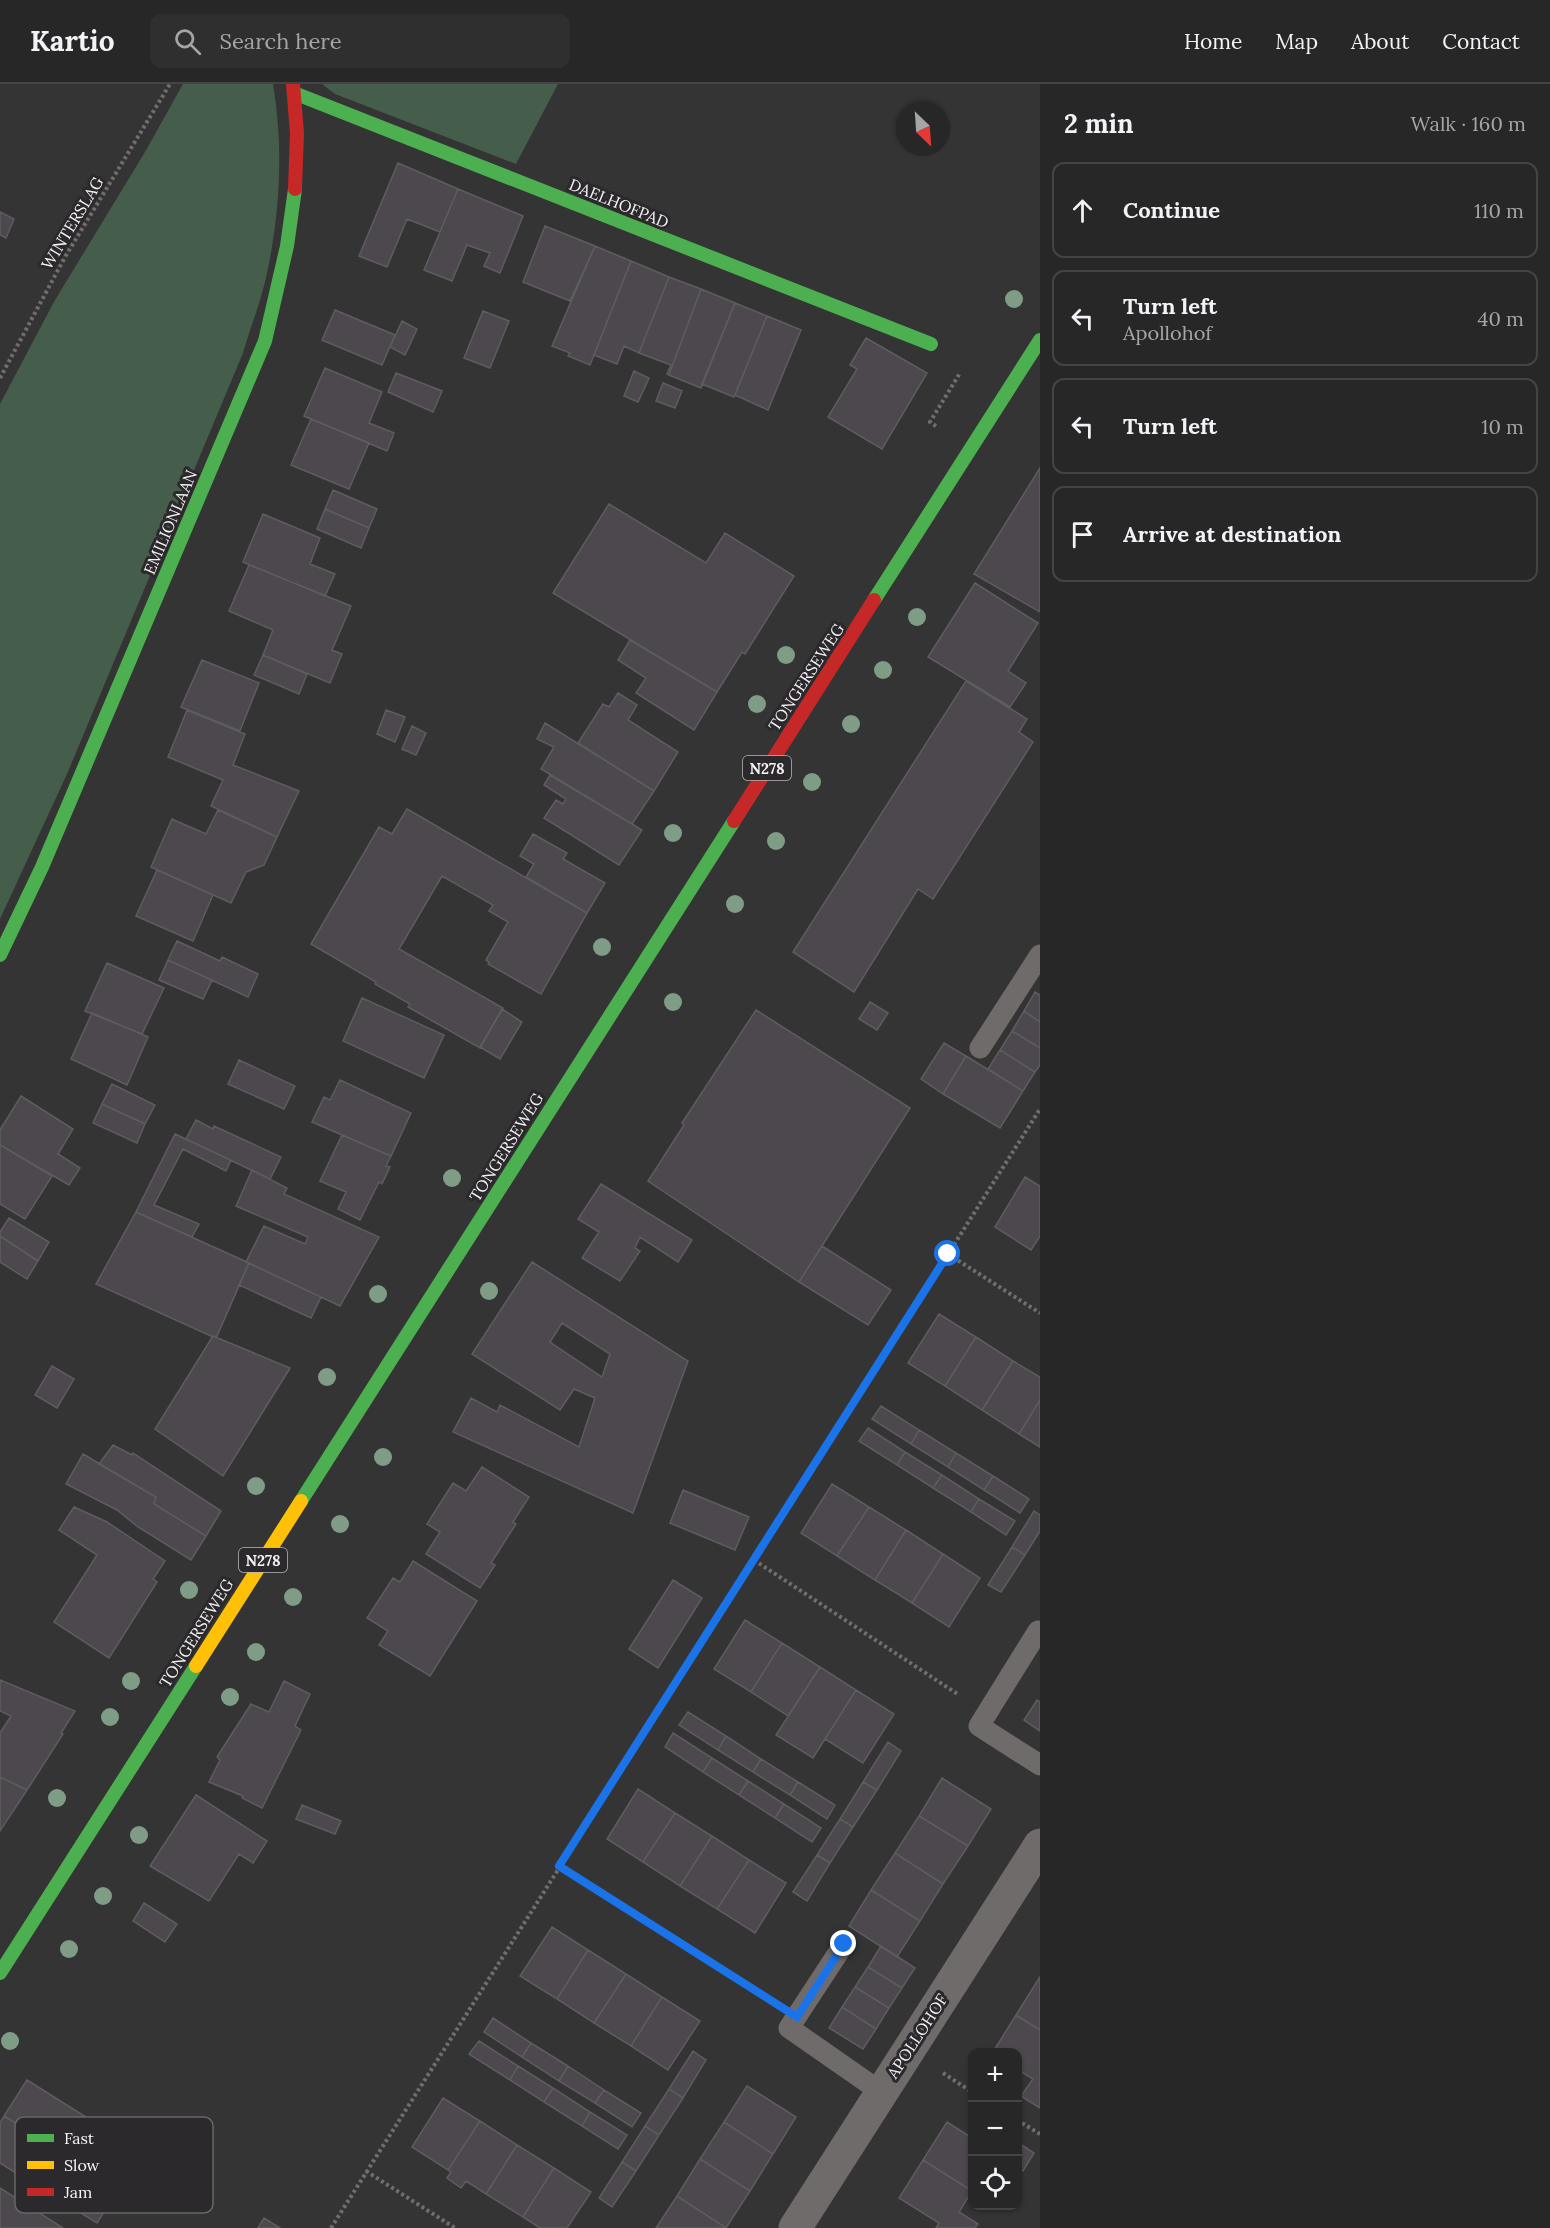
<!DOCTYPE html>
<meta charset="utf-8">
<style>
body{margin:0;font-family:Lora,serif;background:#302f30;color:#f1f3f6}
.controls{position:absolute;right:18px;bottom:18px;display:grid;overflow:hidden;border-radius:12px;box-shadow:0 2px 4px #0004}
.controls button{width:54px;height:54px;display:grid;place-items:center;padding:0;border:0;border-bottom:2px solid #444445;background:#282728;color:#f1f3f6;font:30px sans-serif}
.compass{position:absolute;left:896px;top:18px;width:54px;height:54px;border-radius:50%;background:#282728;box-shadow:0 2px 4px #0004;rotate:155deg}
.stop{position:absolute;width:18px;height:18px;margin:-14px;border:4px solid #1a73e8;border-radius:50%;background:#fff}
.stop.end{background:#1a73e8;border-color:#fff;box-shadow:0 2px 6px #0008}
.list{margin:0;padding:0;list-style:none}
h2{display:flex;justify-content:space-between;align-items:center;height:78px;margin:0;padding:0 24px;font-size:26px}
h2 small{font-size:20px;font-weight:400;color:#a5a5a8}
.list li{display:grid;grid-template-columns:39px 1fr auto;gap:18px;align-items:center;box-sizing:border-box;height:96px;margin:0 12px 12px;padding:0 12px;border:2px solid #444445;border-radius:12px}
.list b{display:block;font-size:22px;white-space:nowrap}
.list p{margin:0;font-size:20px;white-space:nowrap;color:#a5a5a8}
.list em{font-size:20px;font-style:normal;color:#a5a5a8}
.icon{flex:none;width:33px;height:33px;fill:none;stroke:currentColor;stroke-width:2;stroke-linecap:round;stroke-linejoin:round}
.map{position:relative;flex:none;width:1040px;height:2144px;overflow:hidden}
header{display:flex;align-items:center;gap:36px;box-sizing:border-box;height:84px;padding:0 30px;background:#282728;border-bottom:2px solid #444445}
header strong{font-size:28px}
nav{display:flex;gap:33px;margin-inline-start:auto;font-size:21px}
.search{width:420px;height:54px;background:#302f30;display:flex;align-items:center;gap:15px;box-sizing:border-box;padding:0 21px;border-radius:12px;color:#a5a5a8;font-size:22px}
main{display:flex}
aside{flex:1;background:#282728}
.map>svg:first-child{display:block}
.green{fill:#455d4b}
.building{fill:#4c484e;stroke:#5d5d5e;stroke-width:1.5;fill-rule:evenodd}
.lines{fill:none;stroke-linecap:round;stroke-linejoin:round}
.path{stroke:#716e6d;stroke-width:4;stroke-dasharray:3 3;stroke-linecap:butt}
.lane{stroke:#706b6b;stroke-width:21}
.street{stroke:#706b6b;stroke-width:33}
.fast{stroke:#4caf50;stroke-width:14}
.slow{stroke:#ffc107;stroke-width:14}
.jam{stroke:#c62828;stroke-width:14}
.tree{fill:#7e9c86}
.route{stroke:#1a73e8;stroke-width:8}
.labels{text-anchor:middle;dominant-baseline:central;stroke-width:6;stroke-linejoin:round;paint-order:stroke}
.shield{fill:#2b292c;stroke:#b8b7b9;stroke-width:1.5}
.shield-label{font-size:15px;font-weight:bold;fill:#f5f4f6}
.street-label{font-size:16px;fill:#f5f4f6;stroke:#2b292c}
.key{fill:#2b292c;stroke:#686669;stroke-width:1.5}
.key-label{font-size:16px;fill:#f5f4f6}
</style>
<header>
<strong>Kartio</strong>
<div class="search"><svg class="icon" aria-label="search" viewBox="0 0 24 24"><circle cx="10" cy="10" r="6"/><path d="M15 15l6 6"/></svg>Search here</div>
<nav><a>Home</a><a>Map</a><a>About</a><a>Contact</a></nav>
</header>
<main>
<div class="map">
<svg width="1040" height="2144" viewBox="0 0 1040 2144">
<rect width="100%" height="100%" fill="#353435"/>
<path class="green" d="M183,0H273C284,65 280,133 265,198C259,222 250,245 243,269L67,690L0,835V320L55,216L145,68Z
M322,0H558L516,80L335,10Z"/>
<path class="building" d="M398,79L458,105L440,148L407,135L387,183L359,172Z
M458,105L523,132L500,189L484,182L490,169L467,161L452,197L424,186Z
M0,128L14,135L6,154L0,151Z
M545,142L595,162L570,217L523,198Z
M595,162L631,177L590,281L568,272L570,269L552,262Z
M631,177L669,193L639,269L624,262L617,280L594,271Z
M669,193L701,205L669,291L667,290L671,281L639,269Z
M701,205L735,219L701,304L669,291Z
M735,219L767,232L734,313L702,300Z
M335,226L395,251L382,281L322,256Z
M483,227L509,237L490,284L464,274Z
M767,232L801,246L768,326L735,311Z
M402,237L417,245L405,271L390,263Z
M866,254L927,289L882,365L828,333L857,285L850,281Z
M325,284L382,308L369,339L394,349L387,367L304,332Z
M634,287L649,294L638,318L624,312Z
M396,289L442,307L433,328L388,308Z
M663,299L682,307L675,324L656,317Z
M311,335L369,359L349,405L291,381Z
M1040,384V528L974,490Z
M333,406L377,425L369,444L325,425Z
M609,420L706,479L725,449L794,492L745,570L742,568L717,608L553,509Z
M325,425L369,444L361,464L317,445Z
M263,430L320,454L310,480L335,490L325,512L243,478Z
M249,481L351,522L332,566L342,570L330,599L263,571L273,546L229,527Z
M975,499L1038,539L1008,587L1026,599L1010,623L928,573Z
M630,556L717,608L694,646L636,609L646,594L618,576Z
M263,571L307,590L299,610L254,591Z
M202,576L259,599L240,647L181,623Z
M966,597L1027,635L1019,648L1033,658L933,815L918,805L854,908L793,868Z
M618,609L637,621L628,636L678,668L654,707L578,659L603,620L609,623Z
M187,626L245,650L233,681L299,707L277,753L211,722L223,696L168,673Z
M386,626L405,633L395,658L377,650Z
M545,639L654,707L632,740L541,685L554,663L537,655Z
M412,642L426,649L416,671L402,665Z
M550,691L642,746L619,781L544,734L556,716L563,720L566,715L544,701Z
M407,725L587,829L541,910L488,880L489,878L486,876L508,838L489,827L493,821L442,792L399,865L503,924L480,964L408,923L410,920L375,900L376,898L311,860L379,743L392,750Z
M218,726L277,753L264,781L246,788L231,819L151,783L172,735L206,750Z
M533,750L567,769L563,775L605,799L587,829L526,793L534,780L520,772Z
M157,786L213,811L193,857L136,832Z
M177,857L220,877L222,873L258,890L248,913L168,876Z
M168,876L212,896L203,915L159,896Z
M107,879L164,904L142,950L85,927Z
M1035,908L1040,911V938L1024,927Z
M362,914L444,951L424,994L343,957Z
M870,918L888,929L877,946L859,935Z
M502,925L522,938L500,975L480,963Z
M756,926L910,1024L799,1198L648,1097L684,1041L682,1039Z
M1024,927L1040,938V964L1012,947Z
M92,929L148,953L127,1001L71,975Z
M1012,947L1040,964V981L1035,988L1000,966Z
M944,959L966,972L943,1010L921,995Z
M1000,966L1035,988L1023,1007L988,985Z
M966,972L1023,1007L1000,1044L943,1010Z
M239,976L295,1002L284,1025L228,1000Z
M340,996L411,1029L391,1072L312,1038L324,1013L330,1016Z
M112,1000L155,1021L145,1040L102,1020Z
M21,1012L73,1045L58,1070L80,1084L69,1101L0,1061V1046Z
M102,1020L145,1040L137,1059L93,1039Z
M196,1036L213,1045L214,1042L281,1073L270,1095L186,1055Z
M175,1050L231,1076L226,1087L183,1065L154,1121L199,1140L192,1153L136,1128Z
M342,1051L391,1072L386,1082L390,1083L382,1100L379,1098L360,1136L338,1125L346,1108L320,1097Z
M0,1061L52,1092L25,1135L0,1120Z
M252,1086L287,1104L284,1110L379,1153L340,1222L246,1178L264,1142L305,1160L308,1153L236,1122Z
M1025,1093L1040,1102V1152L1031,1166L995,1143Z
M601,1100L692,1156L678,1178L640,1153L635,1164L640,1167L620,1197L582,1174L599,1148L578,1135Z
M136,1128L249,1179L217,1252L213,1253L96,1200Z
M9,1134L49,1158L38,1177L0,1152V1148Z
M0,1152L38,1177L27,1195L0,1178Z
M822,1162L891,1206L868,1241L799,1198Z
M532,1178L688,1277L633,1429L453,1348L471,1314L497,1328L500,1321L579,1363L595,1314L574,1305L560,1326L472,1270ZM562,1239L610,1270L602,1293L550,1258Z
M249,1179L321,1213L311,1234L239,1201Z
M939,1230L976,1253L945,1302L908,1279Z
M213,1252L290,1284L223,1392L155,1345Z
M976,1253L1013,1277L982,1326L945,1302Z
M1013,1277L1040,1293V1316L1019,1350L982,1326Z
M52,1282L74,1295L57,1324L35,1311Z
M1040,1316V1363L1019,1350Z
M881,1322L919,1346L911,1360L872,1335Z
M868,1344L905,1368L897,1381L859,1357Z
M919,1346L956,1369L948,1383L911,1360Z
M113,1361L132,1371L133,1369L221,1427L206,1452L154,1420L156,1413L99,1380Z
M905,1368L942,1391L933,1404L897,1381Z
M956,1369L993,1392L984,1406L948,1383Z
M83,1370L156,1413L154,1420L206,1452L191,1476L138,1443L117,1426L66,1400Z
M482,1383L529,1413L513,1438L516,1440L491,1479L495,1481L480,1504L426,1470L440,1448L427,1440L453,1399L466,1407Z
M942,1391L979,1415L971,1428L933,1404Z
M993,1392L1029,1415L1020,1429L984,1406Z
M832,1400L869,1423L837,1472L801,1449Z
M683,1406L749,1433L735,1466L670,1439Z
M979,1415L1015,1437L1006,1451L971,1428Z
M74,1423L107,1438L165,1477L153,1495L157,1498L109,1574L54,1538L97,1471L59,1446Z
M869,1423L906,1446L875,1496L837,1472Z
M1034,1427L1040,1431V1447L1025,1471L1012,1463Z
M906,1446L943,1470L912,1519L875,1496Z
M1012,1463L1025,1471L1001,1508L988,1501Z
M943,1470L980,1494L949,1543L912,1519Z
M413,1477L477,1517L430,1592L379,1561L388,1547L367,1534L393,1494L400,1498Z
M673,1496L702,1514L658,1584L629,1565Z
M745,1536L782,1559L751,1608L714,1585Z
M782,1559L820,1583L788,1632L751,1608Z
M820,1583L856,1606L813,1674L776,1651Z
M0,1596L75,1627L61,1649L63,1650L27,1706L0,1693V1649L11,1632L0,1627Z
M284,1597L310,1610L295,1642L301,1646L262,1724L242,1714L243,1712L209,1698L220,1676L217,1673L251,1620L269,1628Z
M856,1606L894,1630L863,1679L825,1655Z
M1037,1616L1040,1618V1647L1024,1636Z
M688,1628L726,1652L718,1666L679,1641Z
M673,1649L712,1674L703,1688L665,1663Z
M726,1652L761,1675L753,1688L718,1666Z
M888,1658L901,1667L877,1706L863,1698Z
M712,1674L748,1697L739,1711L703,1688Z
M761,1675L798,1698L790,1711L753,1688Z
M0,1693L27,1706L0,1747Z
M942,1694L991,1725L968,1762L919,1732Z
M748,1697L784,1720L775,1734L739,1711Z
M798,1698L835,1721L827,1735L790,1711Z
M863,1698L877,1706L853,1743L840,1735Z
M638,1705L675,1729L643,1778L607,1755Z
M196,1711L267,1757L253,1779L239,1770L209,1817L150,1782Z
M784,1720L821,1744L812,1758L775,1734Z
M302,1721L341,1737L335,1750L296,1735Z
M675,1729L712,1752L680,1802L643,1778Z
M919,1732L968,1762L943,1800L895,1769Z
M840,1735L853,1743L830,1779L817,1771Z
M712,1752L749,1776L717,1825L680,1802Z
M895,1769L943,1800L920,1837L871,1806Z
M817,1771L830,1779L807,1817L793,1808Z
M749,1776L786,1799L755,1849L717,1825Z
M871,1806L920,1837L897,1873L849,1842Z
M144,1819L177,1840L165,1858L133,1837Z
M552,1843L588,1866L557,1915L520,1892Z
M881,1862L915,1884L902,1904L868,1883Z
M588,1866L626,1890L594,1939L557,1915Z
M868,1883L902,1904L889,1924L855,1903Z
M626,1890L662,1913L631,1962L594,1939Z
M1040,1893V1946L1016,1931Z
M855,1903L889,1924L876,1945L842,1923Z
M662,1913L700,1937L668,1986L631,1962Z
M842,1923L876,1945L863,1965L829,1944Z
M1016,1931L1040,1946V2024L1021,2012L1033,1995L1017,1985V1968H993Z
M493,1934L531,1959L522,1973L484,1948Z
M479,1957L518,1982L510,1996L469,1970Z
M531,1959L568,1982L559,1997L522,1973Z
M693,1967L706,1976L683,2014L669,2005Z
M518,1982L553,2004L544,2018L510,1996Z
M568,1982L604,2006L595,2019L559,1997Z
M27,1996L105,2045L82,2080L4,2032Z
M747,2002L796,2033L773,2070L724,2038Z
M553,2004L590,2028L582,2042L544,2018Z
M669,2005L683,2014L659,2051L645,2042Z
M604,2006L641,2029L632,2043L595,2019Z
M443,2014L480,2037L448,2086L412,2063Z
M590,2028L627,2051L618,2065L582,2042Z
M4,2032L82,2080L81,2084L118,2106L97,2139L0,2079V2039Z
M480,2037L517,2061L486,2110L466,2097L461,2104L447,2094L451,2088L448,2086Z
M724,2038L773,2070L750,2107L700,2075Z
M947,2038L972,2054V2107L923,2076Z
M645,2042L659,2051L636,2087L622,2078Z
M1017,2058L1034,2069L1023,2087L1017,2083Z
M517,2061L554,2084L523,2133L486,2110Z
M700,2075L750,2107L726,2144L677,2112Z
M923,2076L972,2107L959,2128L978,2140L975,2144H936L939,2139L899,2114Z
M622,2078L636,2087L612,2123L599,2114Z
M554,2084L591,2108L567,2144H540L523,2133Z
M0,2104L63,2144H0Z
M677,2112L726,2144H656Z
M264,2134L280,2144H258Z"/>
<g class="lines">
<path class="path" d="M0,294L65,173L170,0
M936,342L930,338L960,289
M948,1170L1040,1229
M754,1476L959,1611
M559,1782L768,1915
M943,1989L972,2008
M1017,2036L1040,2050
M366,2087L455,2144
M331,2144L1040,1025"/>
<path class="lane" d="M980,964L1040,871
M1038,1547L979,1642L1040,1681
M844,1860L789,1944L881,2008"/>
<path class="street" d="M795,2144L1040,1761"/>
<path class="fast" d="M294,9L931,260
M874,516L1040,256
M0,871L42,783L265,257L287,162L295,105
M301,1417L734,737
M0,1889L196,1582"/>
<path class="slow" d="M196,1582L301,1417"/>
<path class="jam" d="M293,0L297,49L295,105
M734,737L874,516"/>
</g>
<g class="tree">
<circle cx="1014" cy="215" r="9"/>
<circle cx="917" cy="533" r="9"/>
<circle cx="786" cy="571" r="9"/>
<circle cx="883" cy="586" r="9"/>
<circle cx="757" cy="620" r="9"/>
<circle cx="851" cy="640" r="9"/>
<circle cx="812" cy="698" r="9"/>
<circle cx="673" cy="749" r="9"/>
<circle cx="776" cy="757" r="9"/>
<circle cx="735" cy="820" r="9"/>
<circle cx="602" cy="863" r="9"/>
<circle cx="673" cy="918" r="9"/>
<circle cx="452" cy="1094" r="9"/>
<circle cx="489" cy="1207" r="9"/>
<circle cx="378" cy="1210" r="9"/>
<circle cx="327" cy="1293" r="9"/>
<circle cx="383" cy="1373" r="9"/>
<circle cx="256" cy="1402" r="9"/>
<circle cx="340" cy="1440" r="9"/>
<circle cx="189" cy="1506" r="9"/>
<circle cx="293" cy="1513" r="9"/>
<circle cx="256" cy="1568" r="9"/>
<circle cx="131" cy="1597" r="9"/>
<circle cx="230" cy="1613" r="9"/>
<circle cx="110" cy="1633" r="9"/>
<circle cx="57" cy="1714" r="9"/>
<circle cx="139" cy="1751" r="9"/>
<circle cx="103" cy="1812" r="9"/>
<circle cx="69" cy="1865" r="9"/>
<circle cx="10" cy="1957" r="9"/>
</g>
<g class="lines">
<path class="route" d="M844,1860L797,1933L559,1782L948,1170"/>
</g>
<g class="labels">
<g class="shield">
<rect x="743" y="672" width="48" height="24" rx="4.5"/>
<rect x="239" y="1464" width="48" height="24" rx="4.5"/>
</g>
<g class="shield-label">
<text x="767" y="684">N278</text>
<text x="263" y="1476">N278</text>
</g>
<g class="street-label">
<text transform="translate(619 119) rotate(22)">DAELHOFPAD</text>
<text transform="translate(72 139) rotate(-59)">WINTERSLAG</text>
<text transform="translate(170 438) rotate(-67)">EMILIONLAAN</text>
<text transform="translate(806 593) rotate(-57)">TONGERSEWEG</text>
<text transform="translate(506 1063) rotate(-58)">TONGERSEWEG</text>
<text transform="translate(196 1549) rotate(-58)">TONGERSEWEG</text>
<text transform="translate(917 1952) rotate(-57)">APOLLOHOF</text>
</g>
</g>
<rect x="15" y="2033" width="198" height="96" rx="9" class="key"/>
<rect x="27" y="2050" width="27" height="8" fill="#4caf50"/>
<rect x="27" y="2077" width="27" height="8" fill="#ffc107"/>
<rect x="27" y="2104" width="27" height="8" fill="#c62828"/>
<g class="key-label">
<text x="64" y="2060">Fast</text>
<text x="64" y="2087">Slow</text>
<text x="64" y="2114">Jam</text>
</g>
</svg>
<div class="controls">
<button>+</button>
<button>−</button>
<button><svg class="icon" aria-label="locate" viewBox="0 0 24 24"><circle cx="12" cy="12" r="6"/><path d="M12 2v4M12 18v4M2 12h4M18 12h4"/></svg></button>
</div>
<svg class="compass" viewBox="-18 -18 36 36"><path d="M0-13l5 13h-10z" fill="#e53935"/><path d="M0 13l5-13h-10z" fill="#a5a5a8"/></svg>
<div class="stop" style="left:948px;top:1170px"></div>
<div class="stop end" style="left:844px;top:1860px"></div>
</div>
<aside>
<h2>2 min<small>Walk · 160 m</small></h2>
<ul class="list">
<li><svg class="icon" aria-label="ahead" viewBox="0 0 24 24"><path d="M12 20V5M6 11l6-6 6 6"/></svg><div><b>Continue</b></div><em>110 m</em></li>
<li><svg class="icon" aria-label="left" viewBox="0 0 24 24"><path d="M17 20v-9H6M10 6l-5 5 5 5"/></svg><div><b>Turn left</b><p>Apollohof</p></div><em>40 m</em></li>
<li><svg class="icon" aria-label="left" viewBox="0 0 24 24"><path d="M17 20v-9H6M10 6l-5 5 5 5"/></svg><div><b>Turn left</b></div><em>10 m</em></li>
<li><svg class="icon" aria-label="arrive" viewBox="0 0 24 24"><path d="M6 21V4h12l-3 4 3 4H6"/></svg><div><b>Arrive at destination</b></div></li>
</ul>
</aside>
</main>
